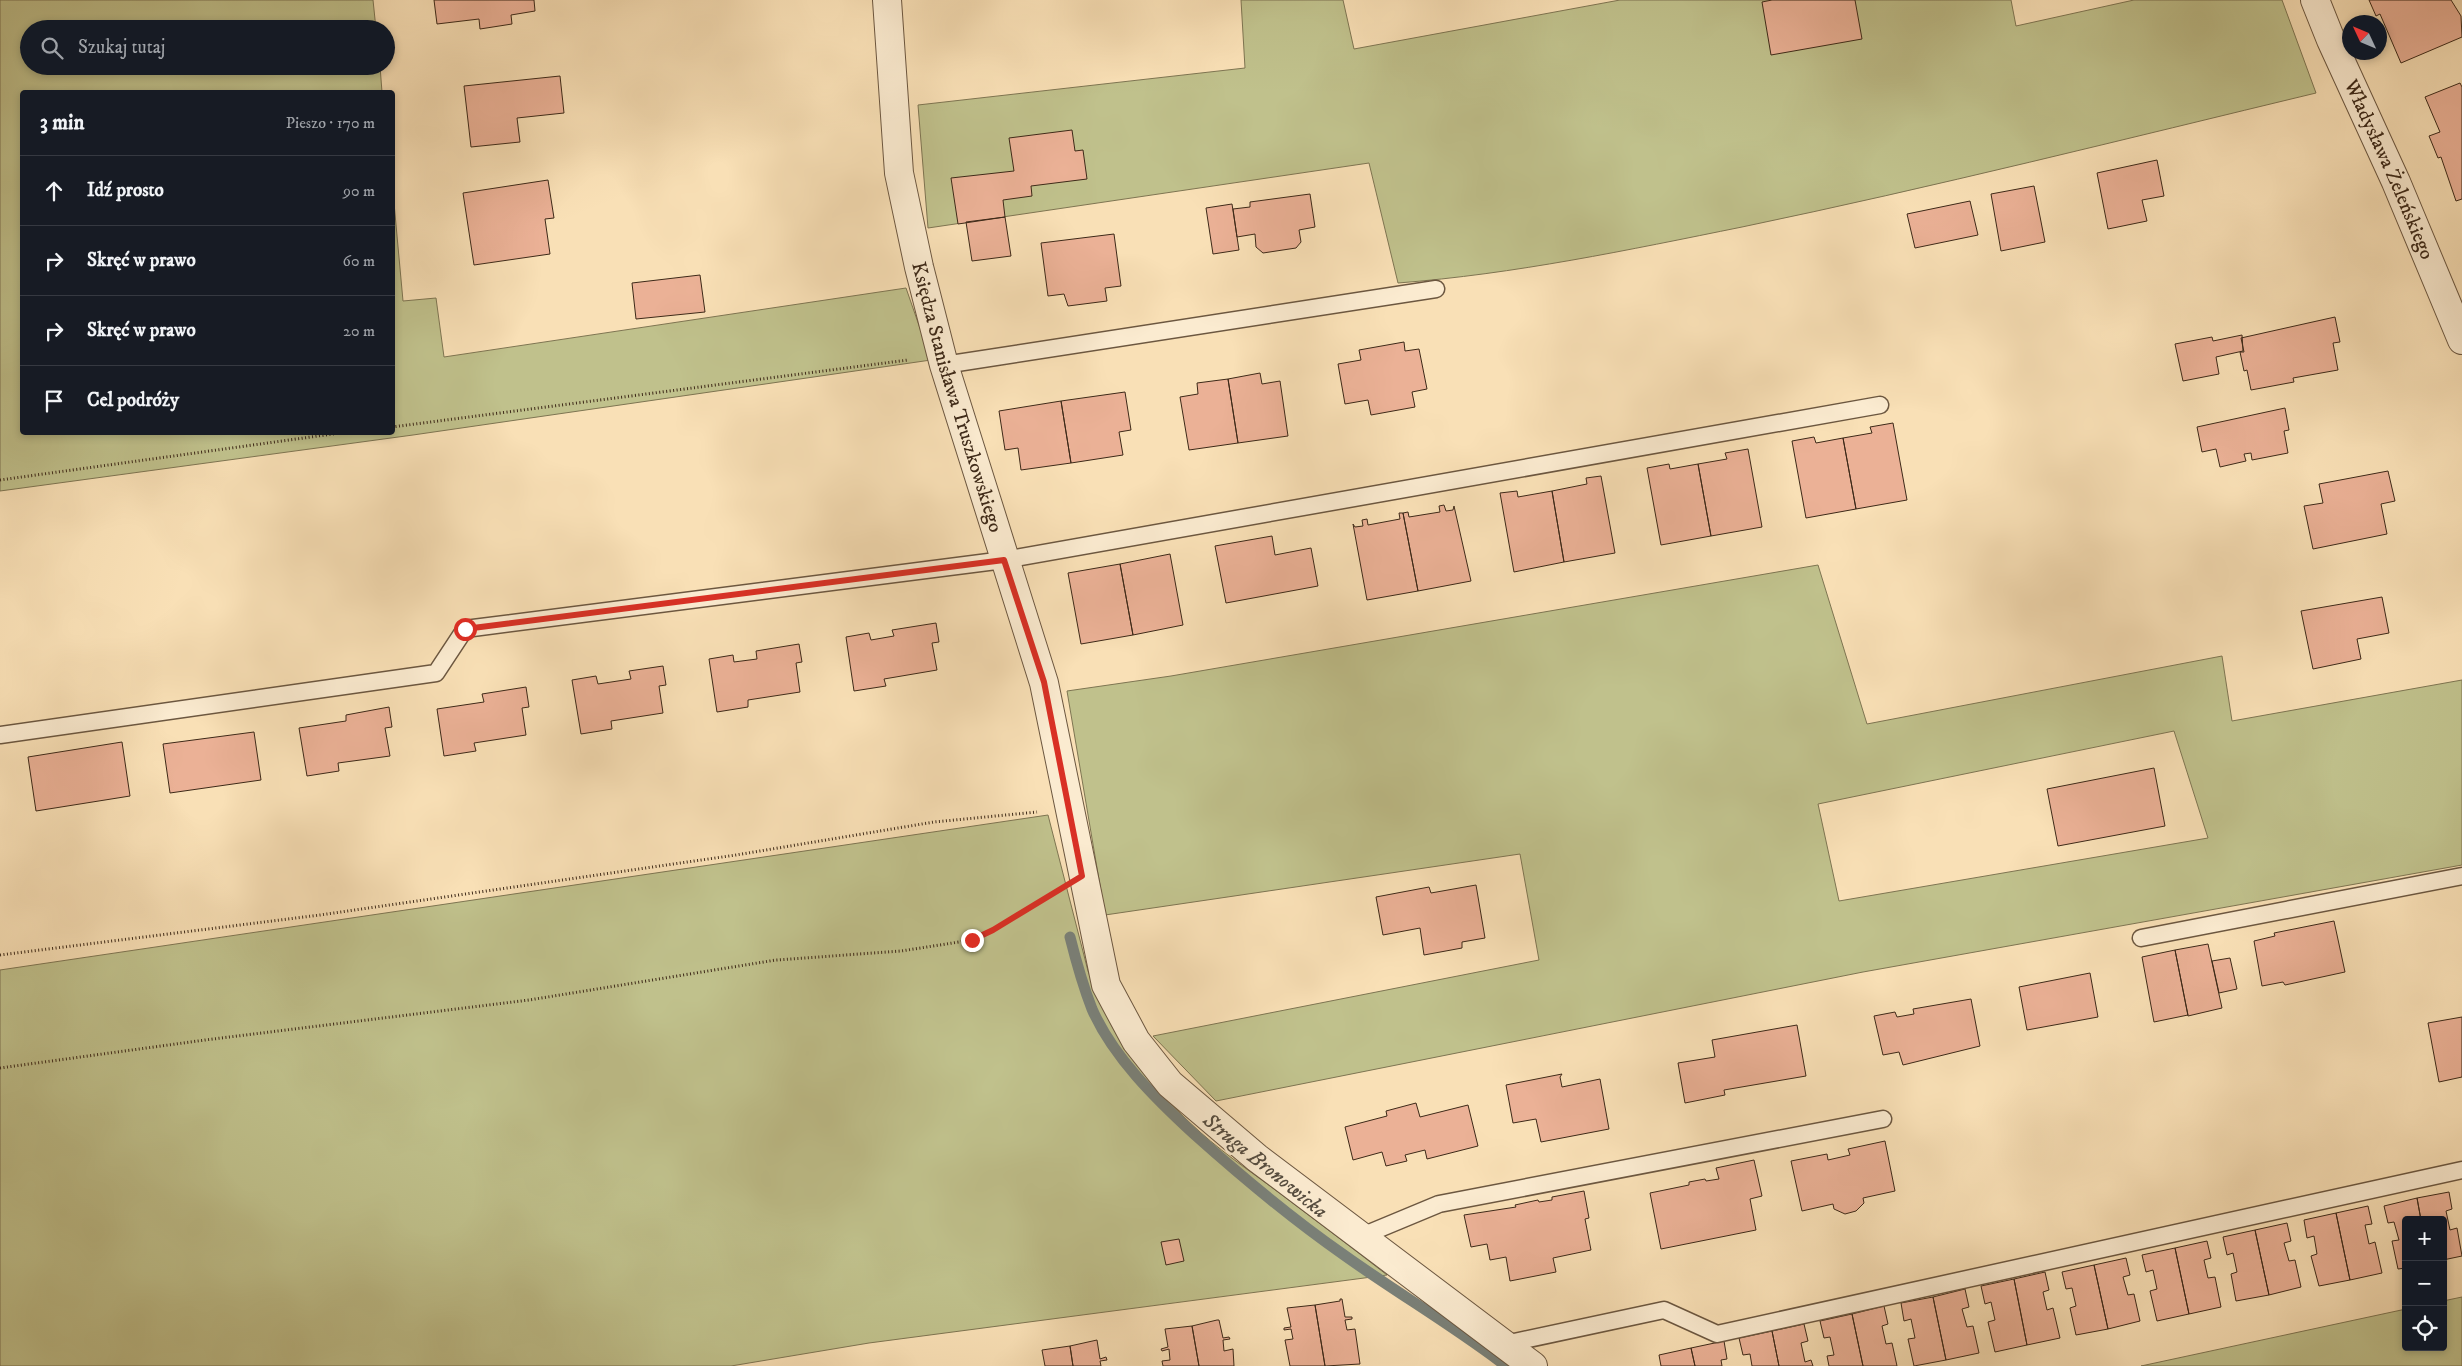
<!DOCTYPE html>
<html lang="pl">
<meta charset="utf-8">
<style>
body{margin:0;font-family:"IM FELL DW Pica",serif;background:#20242c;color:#f1f3f6}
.controls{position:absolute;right:15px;bottom:15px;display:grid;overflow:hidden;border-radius:5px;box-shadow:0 2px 8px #0003}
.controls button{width:45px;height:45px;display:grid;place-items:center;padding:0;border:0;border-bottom:1px solid #363941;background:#171b24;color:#f1f3f6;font:25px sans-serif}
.compass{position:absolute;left:2342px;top:15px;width:45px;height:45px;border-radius:50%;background:#171b24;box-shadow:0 2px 8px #0003;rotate:314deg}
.stop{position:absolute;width:15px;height:15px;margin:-11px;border:4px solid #d93025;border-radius:50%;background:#fff}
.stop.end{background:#d93025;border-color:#fff;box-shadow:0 1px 5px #0008}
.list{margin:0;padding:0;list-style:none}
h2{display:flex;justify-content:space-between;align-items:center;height:65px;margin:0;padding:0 20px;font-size:21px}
h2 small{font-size:16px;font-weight:400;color:#9ea1a6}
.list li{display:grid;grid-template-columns:32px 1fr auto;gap:15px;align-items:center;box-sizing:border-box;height:70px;padding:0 20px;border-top:1px solid #363941}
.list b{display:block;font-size:19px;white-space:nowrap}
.list em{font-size:16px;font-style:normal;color:#9ea1a6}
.icon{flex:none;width:28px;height:28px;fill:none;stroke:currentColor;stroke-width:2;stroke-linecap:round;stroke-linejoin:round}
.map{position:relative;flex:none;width:2462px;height:1366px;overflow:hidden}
.search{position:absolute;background:#171b24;box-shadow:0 2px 8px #0003;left:20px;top:20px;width:375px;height:55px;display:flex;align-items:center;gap:12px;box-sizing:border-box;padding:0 18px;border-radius:28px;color:#9ea1a6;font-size:19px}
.panel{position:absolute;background:#171b24;box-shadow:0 2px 8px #0003;left:20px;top:90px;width:375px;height:345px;border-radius:5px}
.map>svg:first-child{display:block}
.green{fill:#c0c18c;stroke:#7e7552;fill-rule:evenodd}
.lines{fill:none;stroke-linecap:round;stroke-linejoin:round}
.stream{stroke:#7a8078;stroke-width:11}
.building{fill:#ebb196;stroke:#3d2918}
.lane-casing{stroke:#6c5740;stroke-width:19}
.street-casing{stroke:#6c5740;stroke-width:30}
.path{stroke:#3d2918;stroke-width:3;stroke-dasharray:1 2.5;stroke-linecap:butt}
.lane{stroke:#fbebd0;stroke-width:16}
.street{stroke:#fbebd0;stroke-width:28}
.route{stroke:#d93025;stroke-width:6}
.labels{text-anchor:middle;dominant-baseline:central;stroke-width:5;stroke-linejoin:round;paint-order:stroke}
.street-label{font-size:20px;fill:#3d2918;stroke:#fbebd0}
.water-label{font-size:21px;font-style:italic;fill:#564d40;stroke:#fbebd0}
</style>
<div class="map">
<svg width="2462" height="1366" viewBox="0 0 2462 1366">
<rect width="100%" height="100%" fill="#f9e0b6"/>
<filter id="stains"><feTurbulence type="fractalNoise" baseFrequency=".004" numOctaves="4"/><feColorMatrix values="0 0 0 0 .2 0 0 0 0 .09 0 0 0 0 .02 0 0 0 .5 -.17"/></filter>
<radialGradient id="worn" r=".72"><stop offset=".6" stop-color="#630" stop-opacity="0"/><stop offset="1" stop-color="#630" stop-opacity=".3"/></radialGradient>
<path class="green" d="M0,0H373L376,29H29V66H380L382,92H22V432H392L393,192L403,301L436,298L444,357L906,288L931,360L413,435L0,491Z
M1241,0H1343L1354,49L1620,0H2011L2016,26L2134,0H2282L2316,93C2125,139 1934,187 1742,227C1628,250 1515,274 1398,283L1369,163L928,228L918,105L1245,68Z
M1818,565L1867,724L2222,656L2232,721L2462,680V865L1863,972L1216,1101L1153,1036L1539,960L1520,854L1105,915L1067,691L1171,676ZM2174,731L2208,838L1839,901L1818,804Z
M1048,815L1088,971C1110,1033 1151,1088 1200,1132C1228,1157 1260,1178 1290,1201C1323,1226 1355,1250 1387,1275L869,1343L731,1366H0V970Z
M2462,1297V1366H2141L2406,1309V1347H2443V1301Z"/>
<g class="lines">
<path class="stream" d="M1070,937C1076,961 1083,986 1092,1009C1113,1057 1156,1099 1194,1134C1242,1177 1291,1218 1344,1255C1397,1293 1454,1326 1506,1366"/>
</g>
<path class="building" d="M434,0H534L535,11L511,15L512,24L480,29L479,19L437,24Z
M1772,0H1855L1862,39L1771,55L1762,2Z
M2369,0H2451L2461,16L2462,37L2401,63L2380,14L2376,16Z
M560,76L564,113L517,118L520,142L471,147L464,86Z
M2460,83L2462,87V199L2456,201L2441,157L2438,158L2429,136L2440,132L2425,97Z
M1072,130L1075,151L1083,150L1087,179L1031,186L1032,196L1003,200L1005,217L958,224L951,178L1014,171L1009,138Z
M2157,160L2164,196L2142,200L2147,221L2108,229L2097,173Z
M548,180L554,218L545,219L550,254L474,265L463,193Z
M2034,186L2045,242L2001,251L1991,194Z
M1310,194L1315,227L1299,230L1301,242L1296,248L1263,253L1256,247L1255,234L1237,237L1233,209L1250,207V202Z
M1970,201L1978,235L1915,248L1907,214Z
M1232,204L1239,250L1213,254L1206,208Z
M1005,217L1011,256L972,261L966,222Z
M1114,234L1121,286L1105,288L1107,301L1068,306L1064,294L1048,296L1041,243Z
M700,275L705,312L636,319L632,283Z
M2335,317L2340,342L2333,343L2338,370L2293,378L2294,382L2251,390L2247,370L2244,371L2240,352H2244L2241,338Z
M2242,335L2243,351L2216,357L2219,374L2183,381L2175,344L2212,337L2213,341Z
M1404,342L1405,351L1419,349L1427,389L1412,392L1415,407L1371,415L1368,400L1345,404L1338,364L1361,360L1359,350Z
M1260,373L1262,384L1280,381L1288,436L1238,443L1228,379Z
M1228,379L1238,443L1189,450L1180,397L1198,394L1197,383Z
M1125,392L1131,430L1119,432L1123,455L1071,463L1061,401Z
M1061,401L1071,463L1021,470L1018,448L1005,450L999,411Z
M2285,408L2289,430L2284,431L2288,453L2252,460L2251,453L2244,454L2246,461L2220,467L2216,449L2202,452L2197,427Z
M1893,423L1907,500L1856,509L1843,438L1872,433L1870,427Z
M1814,437L1816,443L1843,438L1856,509L1806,518L1792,441Z
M1748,449L1762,527L1711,536L1698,464L1727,459L1725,453Z
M1669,464L1670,469L1698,464L1711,536L1661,545L1647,468Z
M2388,471L2395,501L2381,504L2387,534L2313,549L2304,506L2323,503L2319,484Z
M1601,476L1615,553L1564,562L1552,491L1587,484L1586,478Z
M1517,491L1518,497L1552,491L1564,562L1514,572L1500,493Z
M1444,505L1446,511L1453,510L1454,506L1471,581L1418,591L1403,513L1408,512L1409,517L1440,512L1439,506Z
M1399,513H1403L1418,591L1367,600L1353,524L1355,527L1363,526L1362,520L1367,519L1368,525L1400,519Z
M1272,536L1275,555L1311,548L1318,586L1226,603L1215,546Z
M1170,554L1183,625L1133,635L1120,564Z
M1120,564L1133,635L1081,644L1068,573Z
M2382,597L2389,633L2357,639L2361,659L2313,669L2301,611Z
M936,623L939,642L932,643L937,670L884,679L886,686L854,691L846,637L869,633L871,640L894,636L892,630Z
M799,644L802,662L796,663L800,692L748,700V707L717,712L709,659L733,655L734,662L757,659L756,651Z
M663,666L666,685L659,686L663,713L611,721L612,729L581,734L572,680L596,676L598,684L631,679L629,671Z
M526,687L529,707L522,708L526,735L474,743L476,751L444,756L437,709L484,702L482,694Z
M389,707L392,727L385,728L390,756L338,763L339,771L307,776L299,728L346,721V715Z
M254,732L261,780L170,793L163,744Z
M122,742L130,796L36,811L28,757Z
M2154,768L2165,826L2058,846L2047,789Z
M1476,885L1485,938L1462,942V948L1424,955L1420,928L1383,935L1376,897L1429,887L1431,893Z
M2334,921L2345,972L2285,985L2283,982L2262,986L2254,941L2275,936L2274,933Z
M2208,944L2222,1008L2188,1016L2175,950Z
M2175,950L2188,1015L2154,1022L2142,957Z
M2230,958L2237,989L2219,993L2212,961Z
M2090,973L2098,1017L2027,1030L2019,987Z
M1971,999L1980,1046L1903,1065L1899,1052L1883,1055L1874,1016L1895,1012L1897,1017L1914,1014L1913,1009Z
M2462,1017V1077L2439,1082L2428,1023Z
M1797,1025L1806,1076L1724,1090L1725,1095L1685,1103L1678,1063L1715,1057L1712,1040Z
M1562,1074L1560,1077L1562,1087L1600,1079L1609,1129L1541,1142L1536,1119L1513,1123L1506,1085Z
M1416,1103L1420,1117L1468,1105L1478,1146L1427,1159L1425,1150L1405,1155L1407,1161L1386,1166L1382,1152L1353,1160L1345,1127L1387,1116L1386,1111Z
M1885,1141L1895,1191L1863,1198L1864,1203L1856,1211L1845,1214L1834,1209L1833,1204L1802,1211L1791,1161L1827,1154L1828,1160L1850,1155L1848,1149Z
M1754,1160L1762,1196L1750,1199L1756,1230L1661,1249L1650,1193L1689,1185V1182L1705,1179L1706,1181L1719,1179L1716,1168Z
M1584,1191L1589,1218L1585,1219L1591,1250L1553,1258L1556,1272L1510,1281L1506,1257L1490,1260L1487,1244L1471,1247L1464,1215L1516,1207L1515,1205L1538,1200L1539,1202L1552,1200V1197Z
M2449,1192L2452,1209L2446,1211L2450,1230L2457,1228L2462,1256L2443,1260V1220H2421L2417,1198Z
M2417,1198L2421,1220H2406V1268L2398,1269L2392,1241L2399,1240L2394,1222L2388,1223L2384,1206Z
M2368,1206L2372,1224L2365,1225L2369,1244L2375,1242L2382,1273L2350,1280L2336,1213Z
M2336,1213L2350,1280L2319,1286L2311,1256L2317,1254L2314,1236L2307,1238L2304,1220Z
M2287,1223L2291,1241L2284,1243L2289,1261L2295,1260L2301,1287L2269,1295L2255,1230Z
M2255,1230L2269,1295L2236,1301L2231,1274L2237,1272L2233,1253L2227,1255L2223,1237Z
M1179,1239L1184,1261L1166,1265L1161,1242Z
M2207,1241L2211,1258L2204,1260L2208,1278L2215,1277L2221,1307L2189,1314L2175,1248Z
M2175,1248L2189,1314L2157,1321L2150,1291L2157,1289L2153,1270L2146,1272L2142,1255Z
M2126,1258L2130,1275L2123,1277L2128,1295L2134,1294L2140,1321L2108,1329L2094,1265Z
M2094,1265L2108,1329L2076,1335L2070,1308L2076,1306L2072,1288L2066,1289L2062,1272Z
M2045,1272L2049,1290L2043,1292L2047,1310L2053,1308L2060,1338L2027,1345L2014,1279Z
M2014,1279L2027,1345L1995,1352L1988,1322L1995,1320L1991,1302L1985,1304L1981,1286Z
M1965,1289L1969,1307L1962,1309L1967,1327L1973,1326L1979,1353L1946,1360L1933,1297Z
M1933,1297L1946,1360L1914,1366L1908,1339L1915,1338L1911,1319L1904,1321L1901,1303Z
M1340,1299H1342L1345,1317H1352V1319L1345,1320L1347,1330L1355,1329L1360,1364L1325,1366L1315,1305L1340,1301Z
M1315,1305L1325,1366H1290L1285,1340L1293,1339L1291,1329L1284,1330V1328L1291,1327L1287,1308Z
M1884,1306L1888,1324L1882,1326L1886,1344L1892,1343L1897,1366H1863L1852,1314Z
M1852,1314L1863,1366H1829L1827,1356L1834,1355L1830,1337L1824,1338L1820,1321Z
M1217,1320H1219L1223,1338L1229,1337L1230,1339L1223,1340L1224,1351L1233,1349L1234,1366H1199L1192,1326Z
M1804,1324L1808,1341L1801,1343L1805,1362L1811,1360L1813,1366H1779L1772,1331Z
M1192,1326L1199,1366H1163L1162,1361L1170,1360L1169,1349L1162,1351L1161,1349L1168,1347L1165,1329Z
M1772,1331L1779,1366H1752L1750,1354L1743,1355L1739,1338Z
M1097,1340L1100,1359L1106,1357L1107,1360L1100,1361L1101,1366H1073L1070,1346Z
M1724,1341L1727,1359L1721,1360L1722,1366H1695L1691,1348Z
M1070,1346L1073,1366H1045L1042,1350Z
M1691,1348L1695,1366H1661L1659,1355Z"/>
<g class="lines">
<g class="lane-casing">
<path id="lane" d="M944,365L1436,289
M0,735L436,673L465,629L1004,560L1880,405
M2141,938L2462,876
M1362,1236L1439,1204L1883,1119
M1505,1344L1664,1310L1717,1334L2462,1170"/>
</g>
<g class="street-casing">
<g id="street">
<path id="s1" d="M887,0L899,173L919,267L944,365L1044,683L1106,985L1136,1041L1170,1084L1257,1158L1533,1366"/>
<path id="s2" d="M2315,0L2331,40L2396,182L2462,340"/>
</g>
</g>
<path class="path" d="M392,427L908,360
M0,480L347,432
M0,955L320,915L736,855L934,822L1037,812
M0,1068L205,1040L529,1000L776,960L901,951L972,940L993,930L1054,893"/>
<use href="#lane" class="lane"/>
<use href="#street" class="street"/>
</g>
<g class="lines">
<path class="route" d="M465,629L1004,560L1044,682L1082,876L993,930L972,940"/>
</g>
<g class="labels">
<g class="street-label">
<text stroke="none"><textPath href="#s2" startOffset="185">Władysława Żeleńskiego</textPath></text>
<text stroke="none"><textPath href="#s1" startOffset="405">Księdza Stanisława Truszkowskiego</textPath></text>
</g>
<g class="water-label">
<text transform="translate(1265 1166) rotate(39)">Struga Bronowicka</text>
</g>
</g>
<rect width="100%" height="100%" filter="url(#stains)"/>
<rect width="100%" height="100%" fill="url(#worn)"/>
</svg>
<div class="controls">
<button>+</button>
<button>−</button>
<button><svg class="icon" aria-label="locate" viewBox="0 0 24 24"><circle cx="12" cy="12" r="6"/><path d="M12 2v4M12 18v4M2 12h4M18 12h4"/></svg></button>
</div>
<svg class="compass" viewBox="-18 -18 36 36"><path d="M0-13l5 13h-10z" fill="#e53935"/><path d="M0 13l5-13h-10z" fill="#9ea1a6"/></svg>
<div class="stop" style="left:465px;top:629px"></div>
<div class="stop end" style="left:972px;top:940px"></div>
<div class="search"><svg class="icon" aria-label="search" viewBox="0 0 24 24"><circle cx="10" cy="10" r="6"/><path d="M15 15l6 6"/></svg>Szukaj tutaj</div>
<section class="panel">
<h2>3 min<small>Pieszo · 170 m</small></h2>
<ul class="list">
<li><svg class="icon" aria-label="ahead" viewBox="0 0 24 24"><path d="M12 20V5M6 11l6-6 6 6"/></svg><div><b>Idź prosto</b></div><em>90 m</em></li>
<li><svg class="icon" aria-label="right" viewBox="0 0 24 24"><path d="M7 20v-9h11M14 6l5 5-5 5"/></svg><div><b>Skręć w prawo</b></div><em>60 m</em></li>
<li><svg class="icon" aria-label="right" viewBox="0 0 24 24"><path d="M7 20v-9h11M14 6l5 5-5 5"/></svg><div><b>Skręć w prawo</b></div><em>20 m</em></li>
<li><svg class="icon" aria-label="arrive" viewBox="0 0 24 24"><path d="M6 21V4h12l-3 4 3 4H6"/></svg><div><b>Cel podróży</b></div></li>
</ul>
</section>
</div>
